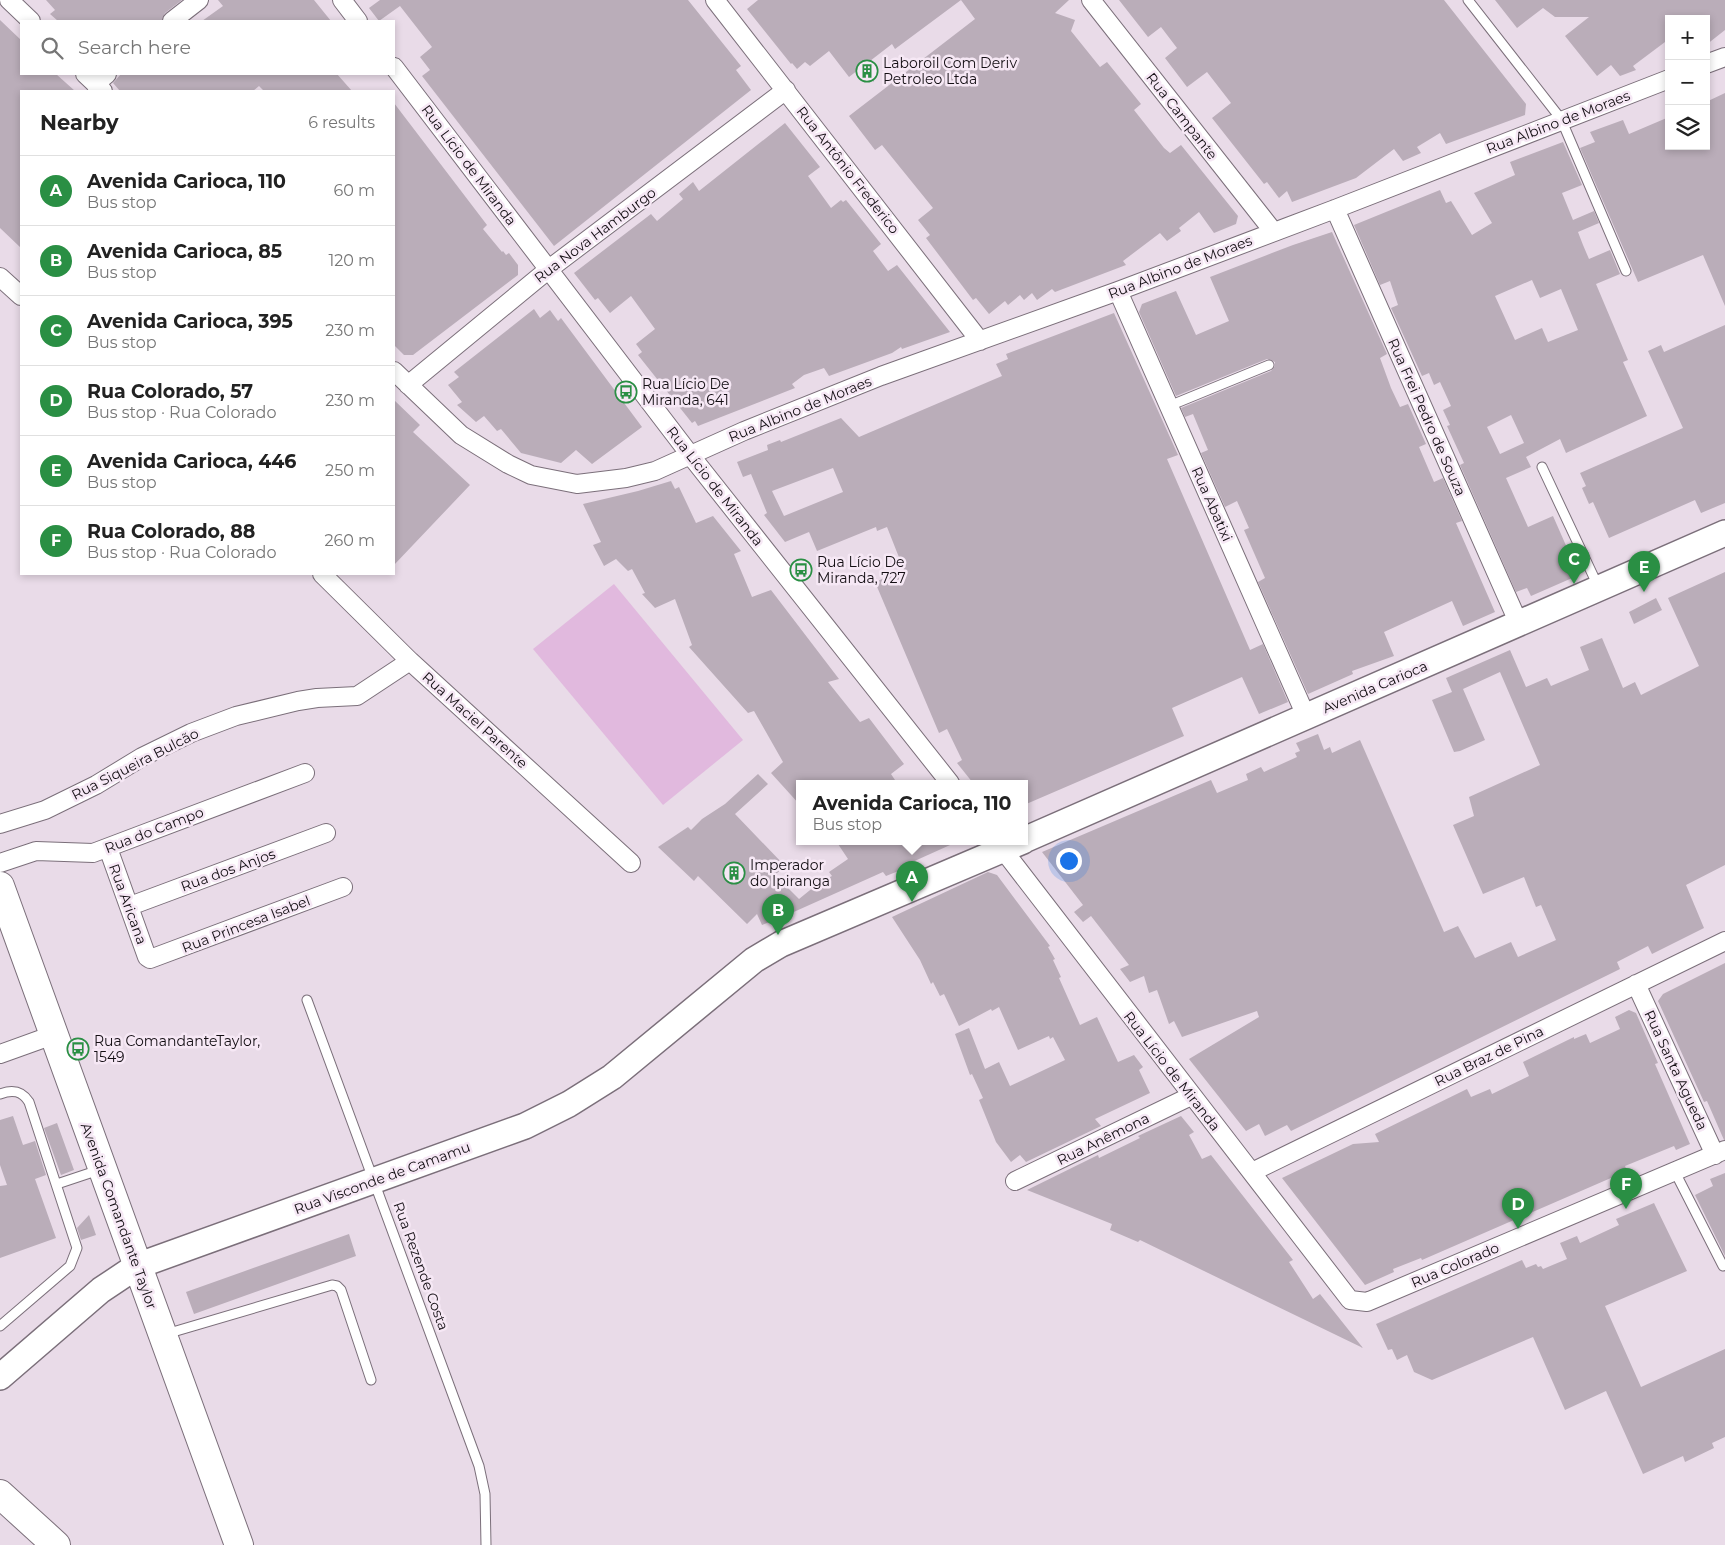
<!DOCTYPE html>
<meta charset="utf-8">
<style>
body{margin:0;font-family:Montserrat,sans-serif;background:#f2f2f2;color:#222}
.controls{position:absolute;right:15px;top:15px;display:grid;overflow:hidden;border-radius:0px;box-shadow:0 2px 8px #0003}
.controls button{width:45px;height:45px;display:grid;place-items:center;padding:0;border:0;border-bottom:1px solid #e0e0e0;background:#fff;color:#222;font:25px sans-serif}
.you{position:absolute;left:1068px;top:860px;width:18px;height:18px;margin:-12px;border:4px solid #fff;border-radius:50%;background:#1a73e8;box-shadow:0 0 0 8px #1a73e833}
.badge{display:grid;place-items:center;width:32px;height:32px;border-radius:50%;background:#2a8f44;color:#fff;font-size:16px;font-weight:700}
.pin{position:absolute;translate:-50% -41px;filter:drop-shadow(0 1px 2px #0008)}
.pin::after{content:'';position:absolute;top:26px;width:18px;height:15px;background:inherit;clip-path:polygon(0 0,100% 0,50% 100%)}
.popup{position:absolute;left:796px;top:780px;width:232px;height:65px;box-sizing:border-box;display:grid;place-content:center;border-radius:0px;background:#fff;filter:drop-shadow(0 1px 4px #0005);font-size:16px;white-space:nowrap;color:#767676}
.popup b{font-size:19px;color:#222}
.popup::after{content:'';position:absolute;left:50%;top:100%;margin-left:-10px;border:10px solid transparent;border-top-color:#fff}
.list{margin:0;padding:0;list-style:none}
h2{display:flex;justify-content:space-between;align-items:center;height:65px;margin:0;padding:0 20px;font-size:21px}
h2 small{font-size:16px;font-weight:400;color:#767676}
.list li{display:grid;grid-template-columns:32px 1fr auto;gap:15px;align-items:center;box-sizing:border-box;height:70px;padding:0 20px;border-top:1px solid #e0e0e0}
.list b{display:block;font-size:19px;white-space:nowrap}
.list p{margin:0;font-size:16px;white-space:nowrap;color:#767676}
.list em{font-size:16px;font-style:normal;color:#767676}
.icon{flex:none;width:28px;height:28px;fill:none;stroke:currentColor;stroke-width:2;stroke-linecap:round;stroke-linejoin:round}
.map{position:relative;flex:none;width:1725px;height:1545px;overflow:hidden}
.search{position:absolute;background:#fff;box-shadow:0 2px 8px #0003;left:20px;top:20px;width:375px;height:55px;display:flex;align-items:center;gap:12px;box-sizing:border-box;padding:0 18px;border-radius:0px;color:#767676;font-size:19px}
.panel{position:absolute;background:#fff;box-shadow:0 2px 8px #0003;left:20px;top:90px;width:375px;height:485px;border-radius:0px}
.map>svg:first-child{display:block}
.green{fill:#e1b9de}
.building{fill:#baadb9;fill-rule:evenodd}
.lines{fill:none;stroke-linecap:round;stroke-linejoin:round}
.lane-casing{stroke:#7b6f7a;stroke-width:11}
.street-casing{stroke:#7b6f7a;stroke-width:20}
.secondary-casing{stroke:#7b6f7a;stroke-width:28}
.primary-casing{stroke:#7b6f7a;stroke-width:30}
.lane{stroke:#fff;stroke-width:9}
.street{stroke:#fff;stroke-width:18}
.secondary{stroke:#fff;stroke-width:25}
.primary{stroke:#fff;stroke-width:28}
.labels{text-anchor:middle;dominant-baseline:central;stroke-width:5;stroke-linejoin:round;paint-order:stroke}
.poi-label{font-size:14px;fill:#130e13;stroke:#f6e8f5;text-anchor:start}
.street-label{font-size:14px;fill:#130e13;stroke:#f6e8f5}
</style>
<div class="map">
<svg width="1725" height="1545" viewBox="0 0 1725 1545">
<rect width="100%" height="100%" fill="#e9dbe8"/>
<path class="green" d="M614,584L743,740L663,805L533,649Z"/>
<path class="building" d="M46,0H182L165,13L162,21H58L50,14L55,10Z
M218,0H314L331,21H202L223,6Z
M380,0H688L741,66L736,70L751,90L554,246L422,76L430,70L420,57L432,47L400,6L379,21L369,8Z
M758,0H1069L1055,13L1075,20L1071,31L1100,67L1107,62L1141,104L1134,110L1164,148L1170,153L1181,145L1238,216L1236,224L1214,233L1199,212L1179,228L1181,231L1167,241L1160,233L1123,261L1126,265L1055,292L1052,289L1037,300L1032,293L1024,300L1020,295L1008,305L1005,301L989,314L976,298L973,300L926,238L930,235L918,220L933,208L882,145L875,150L849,116L975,19L961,0L895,49L892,44L870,61L874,82L858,70L849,77L829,51L810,66L805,62L797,69L792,63L791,64L747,9Z
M1119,0H1444L1526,104L1525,115L1446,144L1440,133L1417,147L1421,153L1403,161L1394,149L1356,178L1292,202L1287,191L1279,198L1267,182L1264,184L1212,118L1231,103L1207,72L1187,87L1165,58L1177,48L1161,27L1148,37Z
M1495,0H1725V30L1706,45V19H1669V39L1633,66L1636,70L1620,76L1611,65L1597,76L1565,36L1589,17H1555L1543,8L1517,28Z
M0,20L21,40V74H56L75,91H21V248L0,228Z
M121,74H337L352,91H264L259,86L253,91H120L113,83Z
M1725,93V306L1703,255L1638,282L1580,148L1595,142L1590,132L1623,120L1629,134L1669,117V146H1706V102Z
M394,103L487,225L483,229L502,252L503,251L506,255L509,253L518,265V275L413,355H404L394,345Z
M785,123L820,167L808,176L831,208L841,200L843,202L846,200L881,244L873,251L888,271L897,265L950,332L902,349L901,347L892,353L829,376L824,368L804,375L792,384L795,388L698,426L695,421L692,423L638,355L642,352L636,344L655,329L631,296L610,313L598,298L595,300L574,273L651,214L657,221L683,199L679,194L693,182L699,191Z
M1563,142L1582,185L1562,193L1573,220L1594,211L1599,223L1578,232L1583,245L1589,259L1610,250L1620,274L1596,284L1628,360L1623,362L1647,416L1566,453L1560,439L1526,457L1531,467L1506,478L1528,527L1553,516L1579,575L1531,596L1527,588L1516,592L1460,465L1464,463L1447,426L1450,425L1443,410L1451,406L1440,382L1434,385L1429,373L1422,376L1391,308L1398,305L1390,281L1380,285L1354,225L1440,190L1446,203L1451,201L1472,235L1492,223L1474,193L1515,175L1510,162ZM1532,280L1540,298L1561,289L1578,330L1548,342L1542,328L1515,340L1495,296ZM1511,415L1524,443L1500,454L1487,427Z
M1332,232L1387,354L1380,358L1391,388L1400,407L1408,404L1426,444L1419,447L1434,482L1443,478L1462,521L1456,523L1495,612L1463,626L1452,601L1384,632L1394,656L1352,671L1353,674L1308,694L1258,582L1265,578L1244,530L1249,528L1237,501L1225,507L1201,453L1208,450L1193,414L1185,417L1181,408L1271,371L1275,366V362L1267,359L1176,396L1139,312L1142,304L1176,291L1196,335L1229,321L1210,277L1293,245Z
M534,309L540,318L550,310L558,321L561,318L642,427L592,464L576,450L561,463L521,453L501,429L497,431L484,416L476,422L457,405L462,402L448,385L459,377L454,372Z
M1114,313L1178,455L1167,459L1250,650L1263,644L1288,702L1259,714L1242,677L1172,708L1184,736L1024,805V783H973L957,763L962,760L947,729L939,733L875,582L904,570L887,527L877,531L876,527L817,551L809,532L785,542L764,515L767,513L751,474L743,477L737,462L768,450L767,445L780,440L781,442L841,418L859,437L1002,376L996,364L1008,359L1006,354ZM833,468L843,492L784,516L772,491Z
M1725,325V503L1701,513L1695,500L1609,538L1593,502L1589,504L1582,488L1586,486L1580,473L1683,428L1648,351L1661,345L1664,352Z
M394,400L420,425L413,432L470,485L394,565Z
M671,481L675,489L679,487L696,523L713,516L741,551L734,554L752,597L771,590L839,679L828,682L860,722L869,718L904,764L891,774L897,783H800V805L771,773L783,762L754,711L748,713L689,647L692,645L675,599L655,608L642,594L645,593L632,569L628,571L616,559L604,566L593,545L601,542L583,504L638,491Z
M1725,572V865L1686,885L1704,928L1652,954L1648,946L1617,962L1620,969L1614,972L1291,1131L1287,1125L1265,1136L1259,1124L1246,1131L1189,1059L1259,1017L1257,1011L1182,1037L1174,1021L1169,1024L1157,990L1149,993L1144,976L1130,982L1120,969L1129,965L1091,916L1083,922L1074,912L1083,905L1042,852L1211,780L1217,793L1248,780L1246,774L1261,767L1264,772L1297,757L1295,753L1300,751L1296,743L1318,734L1324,750L1330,747L1332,753L1360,740L1444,932L1458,926L1475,958L1511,942L1518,957L1556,940L1541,905L1536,907L1524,877L1483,894L1453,825L1474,816L1469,797L1540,765L1500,672L1463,689L1485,740L1460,751L1454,752L1432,700L1452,692L1446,678L1510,650L1526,687L1547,678L1551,686L1589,670L1580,647L1602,638L1623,688L1635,682L1641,695L1699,666L1668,598Z
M1656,598L1662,610L1634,624L1629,612Z
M758,774L768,784L735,814L785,866L775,875L799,899L820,882L832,876L829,872L848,859L836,841H959L899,868L901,870L886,876L883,872L787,915L762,925L757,914L747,924L698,876L694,881L658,847L688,827L691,830L702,819L725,804Z
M988,872L997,875L1050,946L1048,947L1055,959L1053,960L1061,977L1059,978L1080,1025L1097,1017L1118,1062L1134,1055L1143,1067L1139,1070L1150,1093L1095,1119L1101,1126L1026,1162L1020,1155L1011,1162L996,1142L979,1100L983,1098L972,1074L970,1075L955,1034L969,1028L985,1069L999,1062L1010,1086L1065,1060L1053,1037L1050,1039L1049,1036L1018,1050L999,1007L992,1011L991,1009L959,1026L944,994L940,996L933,982L931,984L920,960L892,917Z
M1725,963V1140H1724L1707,1101L1704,1102L1658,1001L1663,994Z
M1629,1010L1636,1013L1658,1063L1655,1064L1690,1144L1676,1150L1674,1146L1625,1166L1627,1171L1422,1260L1421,1258L1393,1269L1394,1272L1365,1285L1282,1178L1353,1144L1379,1142L1375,1134L1467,1089L1471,1097L1490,1089L1492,1094L1529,1076L1523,1062L1574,1037V1039L1586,1034L1590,1043L1620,1029L1615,1017Z
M13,1116L23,1145L35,1141L46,1175L35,1179L56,1238L0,1258V1186L7,1185L0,1165V1120Z
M1181,1116L1194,1132L1189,1135L1202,1159L1211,1155L1293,1260L1289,1262L1313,1299L1320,1294L1363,1348L1140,1240L1138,1242L1110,1230L1112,1224L1027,1190L1098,1155L1099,1158L1140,1138L1138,1136Z
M57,1123L74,1170L61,1175L44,1128Z
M1725,1173V1256L1695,1195L1713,1186L1710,1179Z
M1654,1203L1687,1271L1605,1306L1641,1387L1725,1349V1437L1712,1443L1714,1448L1685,1462L1683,1456L1643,1474L1606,1391L1565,1410L1533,1337L1432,1380L1414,1372L1407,1355L1397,1360L1392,1349L1388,1350L1376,1324L1522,1260L1526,1268L1536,1264L1538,1267L1541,1266L1543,1269L1567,1259L1560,1243L1577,1236L1580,1243L1619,1225L1616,1219Z
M89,1215L96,1235L81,1240L77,1228Z
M349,1234L356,1256L194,1314L186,1292Z"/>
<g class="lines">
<g class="lane-casing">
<path id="lane" d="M1468,0L1561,119L1626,271
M1169,406L1269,365
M1542,467L1598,586
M307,1000L479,1466L485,1494L486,1545
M0,1094C13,1089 22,1091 29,1102L77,1248L70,1266L0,1326
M1675,1172L1723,1266
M57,1184L99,1170
M166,1334L332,1285L337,1286L341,1290L371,1380"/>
</g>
<g class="street-casing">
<path id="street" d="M9,0L31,21
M342,0L358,21
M715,0L980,341
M1091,0L1273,231
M172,21L199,0
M1706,64L1725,57
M394,67L691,456L950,783
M85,74L103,91
M95,84L107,74
M1335,209L1519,624
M0,277L21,296
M1118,291L1306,716
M394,371L461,435L508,464L531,475L577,484L626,478L655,471L744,431L881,376L1118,291L1335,209L1669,79
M408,385L549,269L786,90
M322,574L410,661L631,863
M0,824L45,810L96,785L142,757L191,733L236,716L298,701L317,698L357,696L410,661
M997,842L1350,1300L1367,1302L1725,1150
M108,848L147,957L150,959L343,887
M0,863L36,851L93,853L305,773
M130,906L326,833
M1636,984L1715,1155
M0,1054L53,1035
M1252,1172L1725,941
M1015,1181L1191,1096"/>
</g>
<g class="secondary-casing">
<path id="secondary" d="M1024,840L1725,533
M0,1377L101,1290L137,1266L525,1126L569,1104L612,1077L754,960L781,944L1023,841"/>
</g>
<g class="primary-casing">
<path id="primary" d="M0,886L239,1545
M0,1494L56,1545"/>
</g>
<use href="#lane" class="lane"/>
<use href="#street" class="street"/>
<use href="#secondary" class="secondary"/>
<use href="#primary" class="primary"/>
</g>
<defs>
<g id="building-ring" transform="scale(1.125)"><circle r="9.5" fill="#f6e8f5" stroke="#2a8f44" stroke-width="1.5"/><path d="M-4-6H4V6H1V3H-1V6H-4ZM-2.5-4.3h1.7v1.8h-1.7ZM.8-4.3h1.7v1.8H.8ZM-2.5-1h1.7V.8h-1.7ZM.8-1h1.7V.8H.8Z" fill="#2a8f44"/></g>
<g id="bus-ring" transform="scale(1.125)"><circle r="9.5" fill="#f6e8f5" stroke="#2a8f44" stroke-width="1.5"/><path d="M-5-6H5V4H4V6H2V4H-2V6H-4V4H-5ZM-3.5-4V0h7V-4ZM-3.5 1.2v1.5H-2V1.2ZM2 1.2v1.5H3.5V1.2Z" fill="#2a8f44"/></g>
</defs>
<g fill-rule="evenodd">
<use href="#building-ring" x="867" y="71"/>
<use href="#bus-ring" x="626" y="392"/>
<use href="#bus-ring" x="801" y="570"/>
<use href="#building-ring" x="734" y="873"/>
<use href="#bus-ring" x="78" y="1049"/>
</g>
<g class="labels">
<g class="poi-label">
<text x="883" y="63">Laboroil Com Deriv<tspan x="883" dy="16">Petroleo Ltda</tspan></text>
<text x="642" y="384">Rua Lício De<tspan x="642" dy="16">Miranda, 641</tspan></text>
<text x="817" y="562">Rua Lício De<tspan x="817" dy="16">Miranda, 727</tspan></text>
<text x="750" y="865">Imperador<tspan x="750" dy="16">do Ipiranga</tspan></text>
<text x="94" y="1041">Rua ComandanteTaylor,<tspan x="94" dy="16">1549</tspan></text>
</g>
<g class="street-label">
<text transform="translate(1182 116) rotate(52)">Rua Campante</text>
<text transform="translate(1558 122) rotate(-21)">Rua Albino de Moraes</text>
<text transform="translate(469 165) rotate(53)">Rua Lício de Miranda</text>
<text transform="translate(848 170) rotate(52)">Rua Antônio Frederico</text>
<text transform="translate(595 235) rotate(-37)">Rua Nova Hamburgo</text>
<text transform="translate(1180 267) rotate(-21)">Rua Albino de Moraes</text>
<text transform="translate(800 409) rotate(-22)">Rua Albino de Moraes</text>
<text transform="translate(1427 417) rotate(66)">Rua Frei Pedro de Souza</text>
<text transform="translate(715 486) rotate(52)">Rua Lício de Miranda</text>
<text transform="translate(1212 504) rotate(66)">Rua Abatixi</text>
<text transform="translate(1375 687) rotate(-23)">Avenida Carioca</text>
<text transform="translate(475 720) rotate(42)">Rua Maciel Parente</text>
<text transform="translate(135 764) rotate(-27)">Rua Siqueira Bulcão</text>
<text transform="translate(154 830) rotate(-21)">Rua do Campo</text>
<text transform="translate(228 870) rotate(-20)">Rua dos Anjos</text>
<text transform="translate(128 904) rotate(70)">Rua Aricana</text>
<text transform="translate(246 924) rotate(-21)">Rua Princesa Isabel</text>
<text transform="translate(1489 1056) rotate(-26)">Rua Braz de Pina</text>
<text transform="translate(1676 1070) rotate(65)">Rua Santa Agueda</text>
<text transform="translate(1172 1071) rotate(52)">Rua Lício de Miranda</text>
<text transform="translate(1103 1139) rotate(-26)">Rua Anêmona</text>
<text transform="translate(382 1178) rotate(-20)">Rua Visconde de Camamu</text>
<text transform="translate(119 1216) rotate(70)">Avenida Comandante Taylor</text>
<text transform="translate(1455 1265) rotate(-23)">Rua Colorado</text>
<text transform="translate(421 1266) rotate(70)">Rua Rezende Costa</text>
</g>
</g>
</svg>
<div class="controls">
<button>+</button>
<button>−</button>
<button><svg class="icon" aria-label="layers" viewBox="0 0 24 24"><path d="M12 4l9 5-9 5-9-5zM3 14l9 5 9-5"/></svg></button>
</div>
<div class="you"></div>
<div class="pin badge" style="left:912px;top:902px">A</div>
<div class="popup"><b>Avenida Carioca, 110</b>Bus stop</div>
<div class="pin badge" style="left:778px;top:935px">B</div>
<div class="pin badge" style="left:1574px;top:584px">C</div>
<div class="pin badge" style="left:1518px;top:1229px">D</div>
<div class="pin badge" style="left:1644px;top:592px">E</div>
<div class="pin badge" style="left:1626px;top:1209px">F</div>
<div class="search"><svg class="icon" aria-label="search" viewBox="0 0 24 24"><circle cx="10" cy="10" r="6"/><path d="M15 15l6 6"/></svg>Search here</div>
<section class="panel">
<h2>Nearby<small>6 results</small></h2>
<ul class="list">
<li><span class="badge">A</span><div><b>Avenida Carioca, 110</b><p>Bus stop</p></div><em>60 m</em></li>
<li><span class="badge">B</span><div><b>Avenida Carioca, 85</b><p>Bus stop</p></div><em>120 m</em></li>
<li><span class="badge">C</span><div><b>Avenida Carioca, 395</b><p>Bus stop</p></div><em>230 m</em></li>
<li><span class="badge">D</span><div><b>Rua Colorado, 57</b><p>Bus stop · Rua Colorado</p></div><em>230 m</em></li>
<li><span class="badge">E</span><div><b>Avenida Carioca, 446</b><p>Bus stop</p></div><em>250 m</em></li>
<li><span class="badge">F</span><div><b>Rua Colorado, 88</b><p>Bus stop · Rua Colorado</p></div><em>260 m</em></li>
</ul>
</section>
</div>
